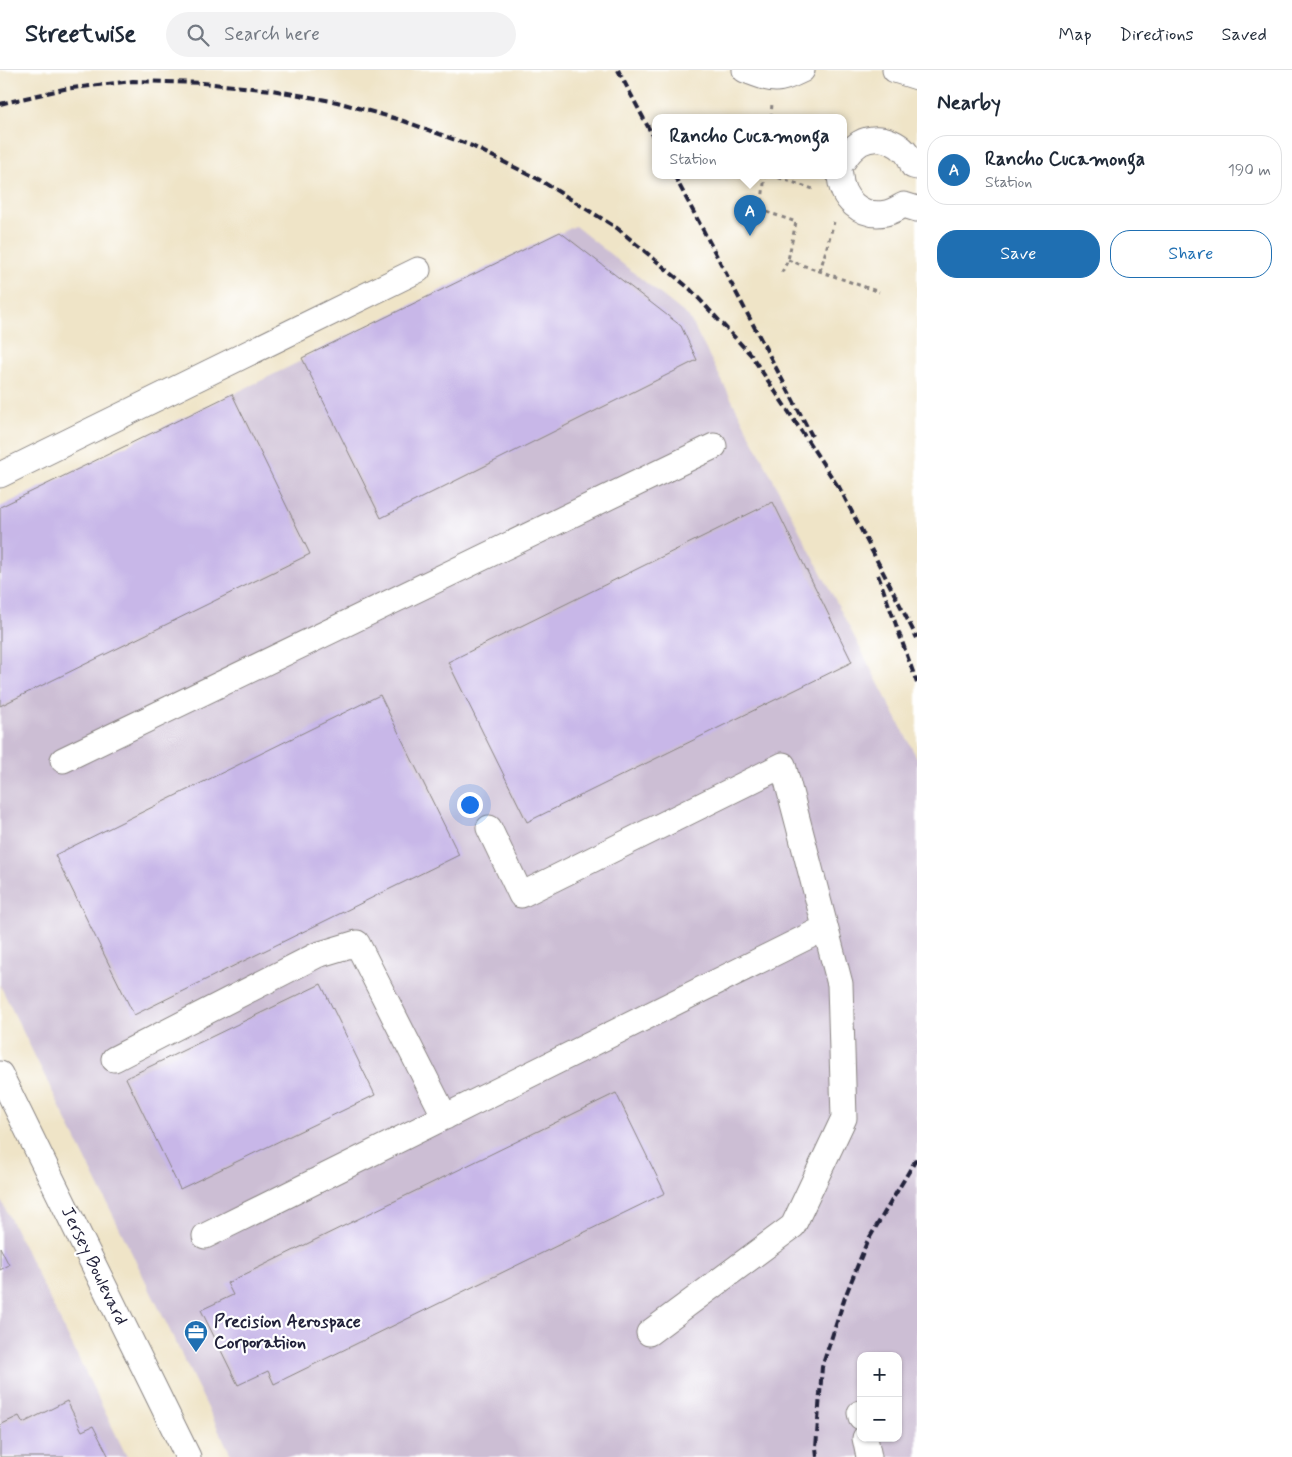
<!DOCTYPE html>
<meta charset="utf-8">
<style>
body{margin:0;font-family:Mynerve,sans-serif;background:#f2f2f3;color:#1f2937}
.controls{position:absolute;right:15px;bottom:15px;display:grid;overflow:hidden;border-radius:10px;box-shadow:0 1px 4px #0004}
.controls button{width:45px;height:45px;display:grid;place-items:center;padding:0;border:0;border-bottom:1px solid #e0e1e3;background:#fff;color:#1f2937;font:25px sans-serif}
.you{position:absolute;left:469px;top:734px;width:18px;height:18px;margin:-12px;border:4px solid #fff;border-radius:50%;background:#1a73e8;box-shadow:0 0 0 8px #1a73e833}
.badge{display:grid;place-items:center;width:32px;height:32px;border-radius:50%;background:#1f6fb2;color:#fff;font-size:16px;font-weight:700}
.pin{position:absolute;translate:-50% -41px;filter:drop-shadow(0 1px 2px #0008)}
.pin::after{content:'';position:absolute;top:26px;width:18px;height:15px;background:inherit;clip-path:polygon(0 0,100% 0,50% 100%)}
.popup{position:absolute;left:652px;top:44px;width:195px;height:65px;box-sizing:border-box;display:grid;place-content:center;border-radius:10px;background:#fff;filter:drop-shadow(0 1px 4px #0005);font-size:16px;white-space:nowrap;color:#747a83}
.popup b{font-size:19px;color:#1f2937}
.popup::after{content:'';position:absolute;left:50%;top:100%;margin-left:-10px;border:10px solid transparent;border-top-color:#fff}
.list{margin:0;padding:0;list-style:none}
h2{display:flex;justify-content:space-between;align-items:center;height:65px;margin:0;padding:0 20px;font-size:21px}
h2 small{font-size:16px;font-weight:400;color:#747a83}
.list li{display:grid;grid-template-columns:32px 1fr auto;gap:15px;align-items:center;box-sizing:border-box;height:70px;margin:0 10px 10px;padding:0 10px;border:1px solid #e0e1e3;border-radius:20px}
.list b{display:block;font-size:19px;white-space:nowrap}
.list p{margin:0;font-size:16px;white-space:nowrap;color:#747a83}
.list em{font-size:16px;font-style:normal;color:#747a83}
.actions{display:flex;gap:10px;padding:15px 20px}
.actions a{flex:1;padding:11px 0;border:1px solid #1f6fb2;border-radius:20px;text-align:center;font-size:18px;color:#1f6fb2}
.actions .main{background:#1f6fb2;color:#fff}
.icon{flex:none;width:28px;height:28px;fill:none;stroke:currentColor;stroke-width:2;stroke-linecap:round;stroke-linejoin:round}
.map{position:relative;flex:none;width:917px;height:1387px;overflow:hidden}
header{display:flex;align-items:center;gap:30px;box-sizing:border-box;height:70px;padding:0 25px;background:#fff;border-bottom:1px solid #e0e1e3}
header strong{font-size:24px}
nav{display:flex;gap:28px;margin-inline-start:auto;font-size:18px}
.search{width:350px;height:45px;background:#f2f2f3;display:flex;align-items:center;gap:12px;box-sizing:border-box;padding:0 18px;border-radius:28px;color:#747a83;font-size:19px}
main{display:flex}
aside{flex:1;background:#fff}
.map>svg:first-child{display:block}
.industrial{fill:#ccbed4;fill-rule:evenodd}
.building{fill:#c8b7e8}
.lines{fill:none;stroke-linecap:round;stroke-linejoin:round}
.minor-casing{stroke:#888381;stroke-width:27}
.path{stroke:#888381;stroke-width:3;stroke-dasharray:4 4;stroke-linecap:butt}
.minor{stroke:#fff;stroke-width:25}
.rail{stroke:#22223b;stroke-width:4;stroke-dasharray:8 4;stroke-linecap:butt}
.labels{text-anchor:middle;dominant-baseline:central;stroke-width:4.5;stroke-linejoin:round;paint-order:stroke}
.street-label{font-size:18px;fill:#22223b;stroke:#fff}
.poi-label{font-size:18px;font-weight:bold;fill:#22223b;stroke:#fff;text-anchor:start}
</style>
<header>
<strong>Streetwise</strong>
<div class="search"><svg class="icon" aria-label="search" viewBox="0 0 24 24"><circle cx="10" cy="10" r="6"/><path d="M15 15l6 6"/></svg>Search here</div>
<nav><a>Map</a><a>Directions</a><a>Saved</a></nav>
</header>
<main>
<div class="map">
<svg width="917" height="1387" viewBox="0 0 917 1387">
<rect width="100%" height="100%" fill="#fff"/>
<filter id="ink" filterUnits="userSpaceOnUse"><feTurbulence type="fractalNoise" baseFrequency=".02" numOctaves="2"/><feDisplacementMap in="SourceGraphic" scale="10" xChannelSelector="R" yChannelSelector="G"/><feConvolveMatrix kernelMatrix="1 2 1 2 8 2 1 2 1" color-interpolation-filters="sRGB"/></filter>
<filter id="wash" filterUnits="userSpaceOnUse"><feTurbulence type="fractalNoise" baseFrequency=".0096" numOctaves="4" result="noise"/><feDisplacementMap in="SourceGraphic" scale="20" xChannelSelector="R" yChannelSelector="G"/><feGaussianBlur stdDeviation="1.12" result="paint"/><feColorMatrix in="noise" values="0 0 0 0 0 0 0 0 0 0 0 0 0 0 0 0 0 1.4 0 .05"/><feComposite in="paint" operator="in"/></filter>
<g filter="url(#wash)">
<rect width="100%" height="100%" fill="#efe4c7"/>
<path class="industrial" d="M575,156L689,247L917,688V1387H232L0,915V439ZM861,1286H898V1368H861Z
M0,1128L127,1387H0Z"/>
<g id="blocks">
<path class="building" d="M560,162L681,256L697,290L381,448L302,288Z
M232,324L310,484L0,636V437Z
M773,432L852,592L527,752L448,592Z
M380,625L459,785L134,945L55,785Z
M321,914L375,1025L180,1119L126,1008Z
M616,1023L665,1123L274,1314L268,1301L238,1315L201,1240L233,1225L227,1213Z
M0,1177L9,1195L0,1200Z
M67,1331L82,1361L93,1356L109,1387H0V1355L19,1346L23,1353Z"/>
</g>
</g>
<g filter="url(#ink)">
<use href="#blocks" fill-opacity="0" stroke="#888381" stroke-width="1"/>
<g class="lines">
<g class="minor-casing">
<path id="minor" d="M745,0C773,10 774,14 802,0
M895,0L917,7
M844,90C848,83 853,78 860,73C880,62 907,74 913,96L917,97
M840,105C841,129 861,148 886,143C892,142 898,138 904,135L917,139
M0,405L418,200
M63,690L714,376
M489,758L521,825L783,695L840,914L844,1048L793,1156L649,1263
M114,989L317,885L357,873L445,1047
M0,1004L188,1387
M205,1166L825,858
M860,1343L861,1347
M865,1368L869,1387"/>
</g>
<path class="path" d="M771,47L772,33
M771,105L816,120
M744,134L796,152L788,190L781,204
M761,140L765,105
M788,190L879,222
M820,201L834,152"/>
<use href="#minor" class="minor"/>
<path class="rail" d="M618,0L656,72
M0,34L64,19L133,11L203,13L272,20L337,32L401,50L472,76L538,109L617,158L690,219L751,285L841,421
M674,105L812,366
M838,415L917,568
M878,505L917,613
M817,1387L816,1378L822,1297L845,1227L867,1172L917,1088"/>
</g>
</g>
<defs>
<g id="office-pin" transform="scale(1.25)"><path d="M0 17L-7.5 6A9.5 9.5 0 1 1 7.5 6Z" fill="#1f6fb2" stroke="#fff"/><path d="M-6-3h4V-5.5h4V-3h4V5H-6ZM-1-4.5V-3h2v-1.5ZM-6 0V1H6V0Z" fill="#fff"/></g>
</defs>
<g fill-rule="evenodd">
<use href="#office-pin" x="196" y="1262"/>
</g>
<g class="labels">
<g class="street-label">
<text transform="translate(94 1196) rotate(64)">Jersey Boulevard</text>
</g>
<g class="poi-label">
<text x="214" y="1252">Precision Aerospace<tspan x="214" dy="21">Corporatiion</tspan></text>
</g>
</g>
</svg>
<div class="controls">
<button>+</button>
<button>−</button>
</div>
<div class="you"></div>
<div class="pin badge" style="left:750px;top:166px">A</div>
<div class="popup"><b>Rancho Cucamonga</b>Station</div>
</div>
<aside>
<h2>Nearby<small></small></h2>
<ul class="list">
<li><span class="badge">A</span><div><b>Rancho Cucamonga</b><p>Station</p></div><em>190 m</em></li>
</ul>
<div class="actions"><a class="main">Save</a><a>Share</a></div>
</aside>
</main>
